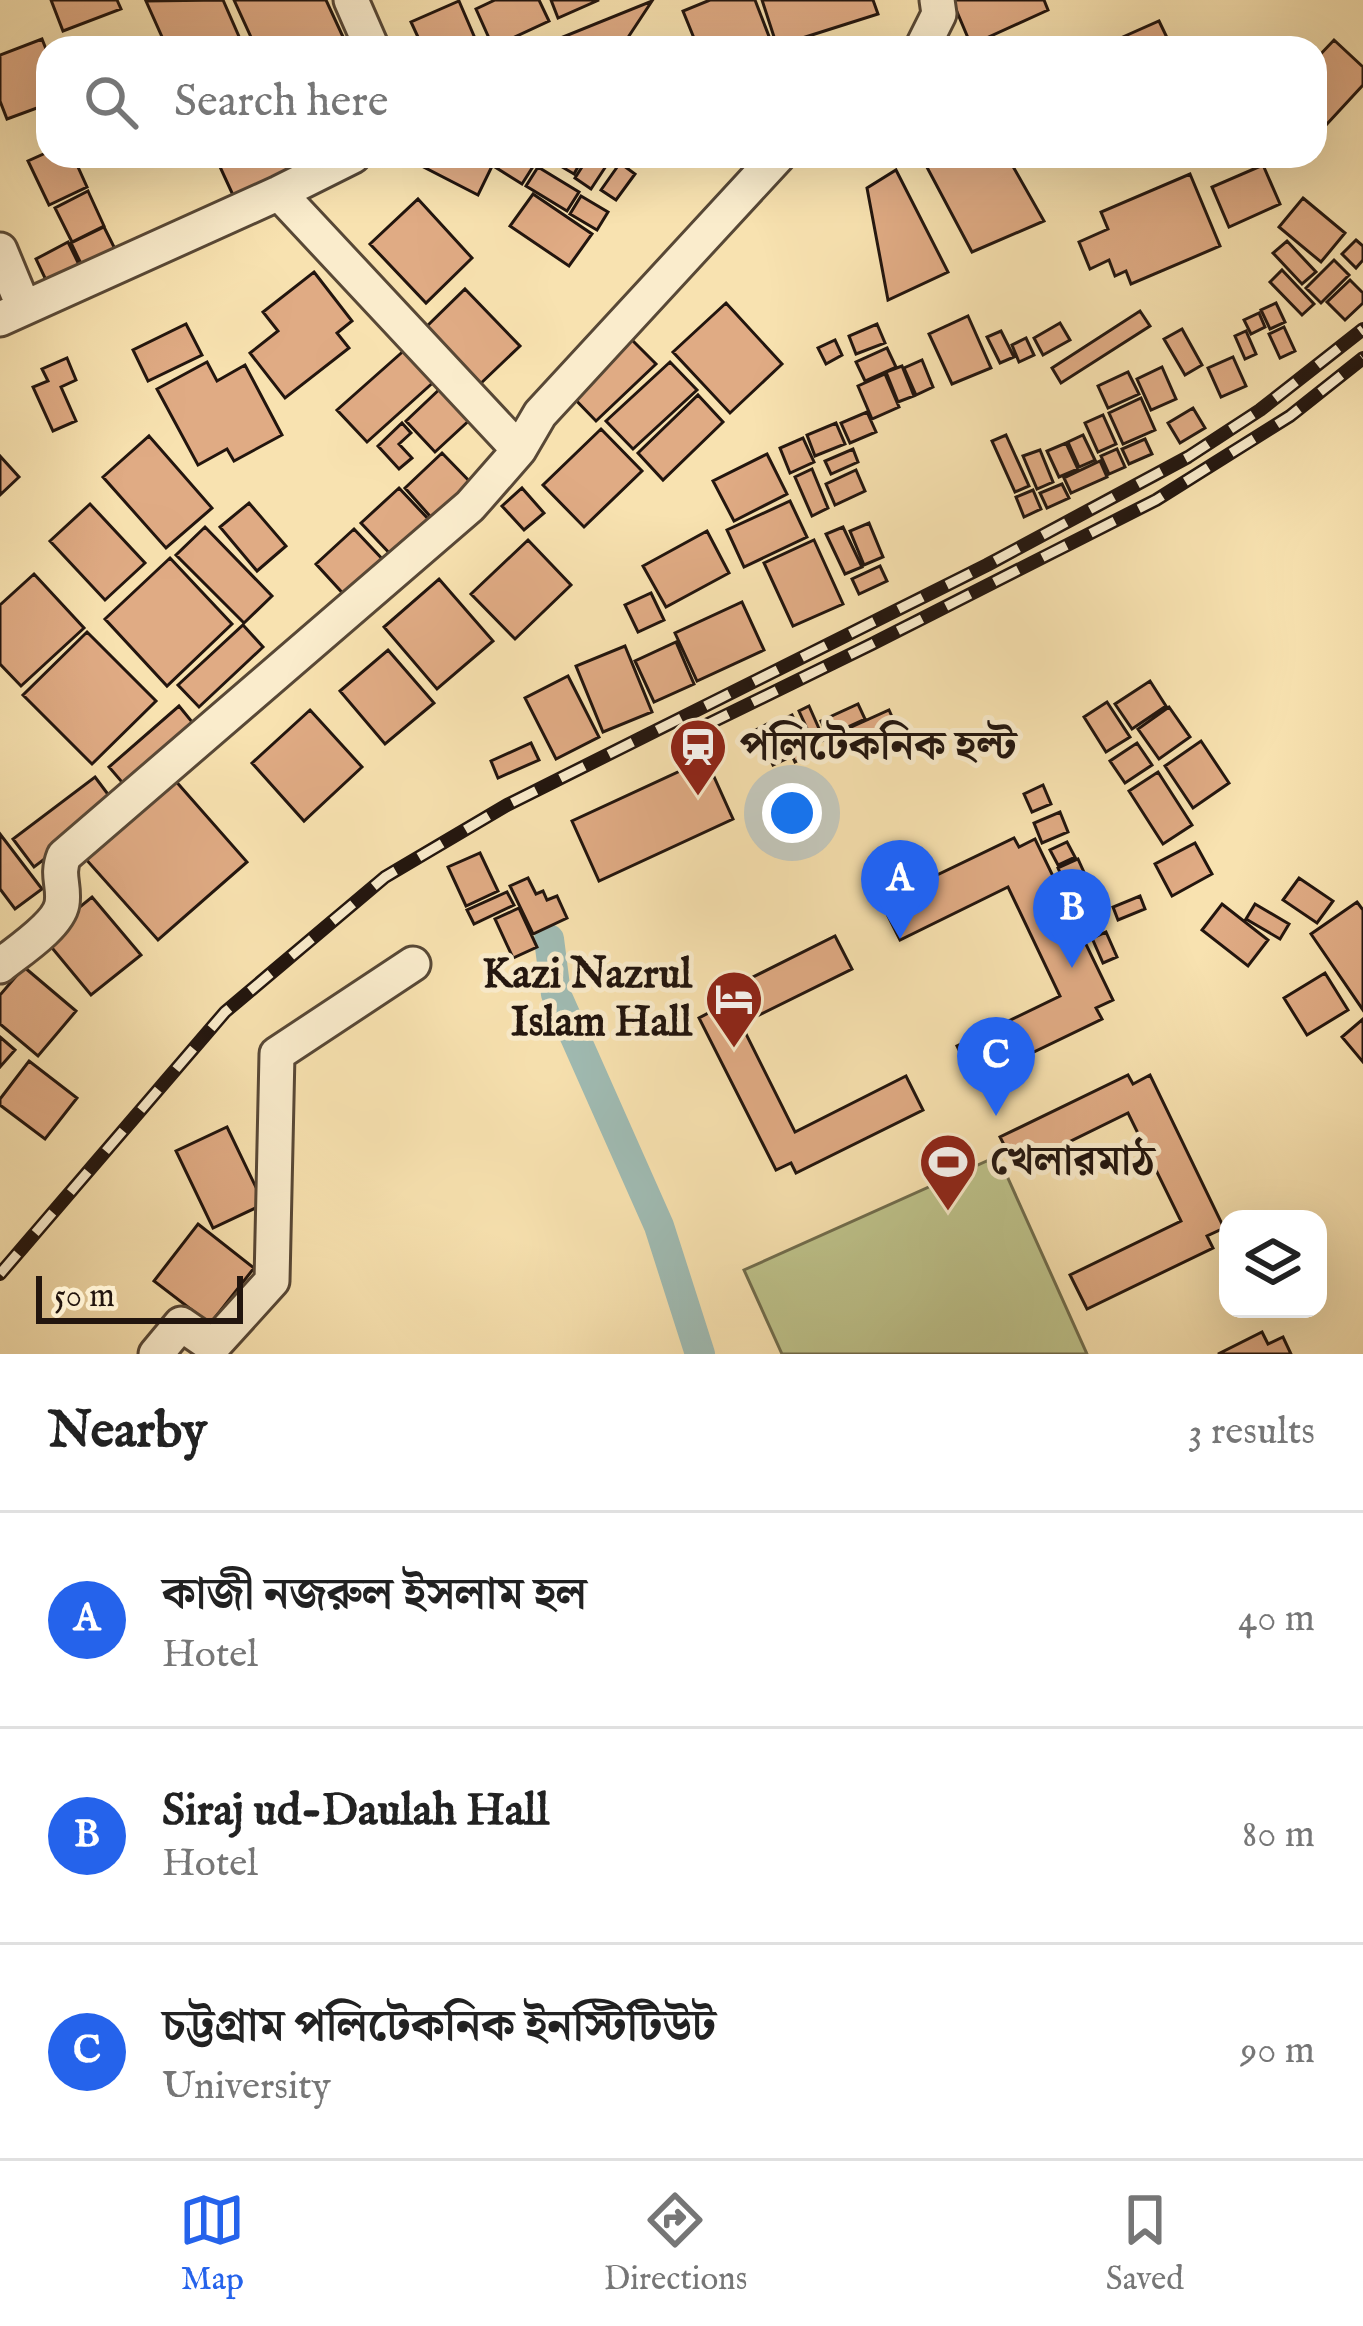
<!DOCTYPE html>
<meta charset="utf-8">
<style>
body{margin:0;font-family:"IM FELL English","Noto Serif Bengali",serif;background:#f2f2f2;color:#222}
.controls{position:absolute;right:36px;bottom:36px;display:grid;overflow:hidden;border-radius:24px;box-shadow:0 12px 48px #0002}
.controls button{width:108px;height:108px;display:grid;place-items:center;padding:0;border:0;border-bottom:3px solid #e0e0e0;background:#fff;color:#222;font:60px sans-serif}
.scale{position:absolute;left:36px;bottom:30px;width:207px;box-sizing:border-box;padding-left:12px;border:6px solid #22150e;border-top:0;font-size:33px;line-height:42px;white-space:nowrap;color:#22150e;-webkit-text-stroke:9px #faeccc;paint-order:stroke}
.you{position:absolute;left:792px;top:813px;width:42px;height:42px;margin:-30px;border:9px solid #fff;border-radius:50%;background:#1a73e8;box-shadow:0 0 0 18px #1a73e833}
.badge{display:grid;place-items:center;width:78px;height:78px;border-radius:50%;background:#2563eb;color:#fff;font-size:39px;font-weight:700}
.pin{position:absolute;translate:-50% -99px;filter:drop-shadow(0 3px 6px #0008)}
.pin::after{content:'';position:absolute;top:63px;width:42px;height:36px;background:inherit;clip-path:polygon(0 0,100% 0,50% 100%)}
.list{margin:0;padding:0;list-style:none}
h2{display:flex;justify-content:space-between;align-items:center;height:156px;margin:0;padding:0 48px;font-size:51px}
h2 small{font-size:39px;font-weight:400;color:#767676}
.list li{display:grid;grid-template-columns:78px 1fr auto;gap:36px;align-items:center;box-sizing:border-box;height:216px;padding:0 48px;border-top:3px solid #e0e0e0}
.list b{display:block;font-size:45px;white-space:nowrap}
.list p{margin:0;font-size:39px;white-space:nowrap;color:#767676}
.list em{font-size:39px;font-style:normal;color:#767676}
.icon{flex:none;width:66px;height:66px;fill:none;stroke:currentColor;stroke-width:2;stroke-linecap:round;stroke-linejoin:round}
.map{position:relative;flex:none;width:1363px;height:1354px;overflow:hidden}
.search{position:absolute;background:#fff;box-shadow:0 12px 48px #0002;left:36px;right:36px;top:36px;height:132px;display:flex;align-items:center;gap:30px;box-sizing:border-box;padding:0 42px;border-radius:36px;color:#767676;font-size:45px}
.sheet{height:804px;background:#fff}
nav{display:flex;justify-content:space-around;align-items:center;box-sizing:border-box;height:168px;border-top:3px solid #e0e0e0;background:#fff;font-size:33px;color:#767676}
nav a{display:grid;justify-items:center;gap:6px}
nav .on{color:#2563eb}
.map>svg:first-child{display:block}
.green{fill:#bec38b;stroke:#706c4c;stroke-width:3}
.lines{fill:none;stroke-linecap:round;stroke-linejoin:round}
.canal{stroke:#a0bcb4;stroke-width:30}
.building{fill:#e0ab84;stroke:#22150e;stroke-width:3}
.minor-casing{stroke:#584836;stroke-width:39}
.minor{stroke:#faeccc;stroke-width:33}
.rail-casing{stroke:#22150e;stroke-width:14}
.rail{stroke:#faeccc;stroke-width:9;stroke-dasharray:27;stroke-linecap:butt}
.labels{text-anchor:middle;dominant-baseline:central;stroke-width:10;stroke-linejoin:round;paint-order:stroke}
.poi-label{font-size:42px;font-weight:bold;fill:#22150e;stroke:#faeccc;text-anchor:start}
</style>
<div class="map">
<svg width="1363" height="1354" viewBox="0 0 1363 1354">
<rect width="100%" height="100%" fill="#f8e2b0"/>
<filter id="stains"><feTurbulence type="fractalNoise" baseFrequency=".00167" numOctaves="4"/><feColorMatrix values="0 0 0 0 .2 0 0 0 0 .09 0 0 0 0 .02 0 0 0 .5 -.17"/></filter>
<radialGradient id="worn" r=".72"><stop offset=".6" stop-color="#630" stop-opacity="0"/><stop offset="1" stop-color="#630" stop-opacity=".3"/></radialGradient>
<path class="green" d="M998,1156L1087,1354H782L744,1270Z"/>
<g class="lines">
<path class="canal" d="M549,939L556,994L659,1226L700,1354"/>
</g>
<path class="building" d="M51,0H117L121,9L63,31Z
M223,0L244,48H167L146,1Z
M234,0H326L344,39L323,48H256Z
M495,0H539L549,21L493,47L476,9Z
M551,0H599L558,18Z
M710,0H755L770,39L746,48H698L683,11Z
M762,0H873L878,14L777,46Z
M952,0H1044L1048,10L971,45Z
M459,1L477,43L465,48H423L411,22Z
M652,1L621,48H548L543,45Z
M1159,21L1172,48H1098Z
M42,39L48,54V104L7,119L0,101V55Z
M1334,40L1363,67V85L1315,137V60Z
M48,152V156H73L87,187L49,205L28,161Z
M215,156H298L307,175L238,206Z
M414,156H497L478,195L412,161Z
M502,156H520L534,165L522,184L495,167Z
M548,156H584L574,174L547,158Z
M589,156L612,157L591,189L575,178Z
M921,156H1007L1044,221L972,252Z
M620,163L635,174L616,200L601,190Z
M1263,165L1280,204L1229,227L1212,187Z
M538,167L579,192L567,211L526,186Z
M896,170L948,272L888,300L867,188Z
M1190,174L1220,246L1131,284L1126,271L1115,276L1109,260L1090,269L1079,242L1108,229L1101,212Z
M88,191L104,226L72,242L55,208Z
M533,194L592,234L569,266L510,226Z
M581,196L608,212L597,230L570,214Z
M1303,198L1345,233L1321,262L1279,227Z
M418,199L472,258L426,303L370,244Z
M104,227L121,261L88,278L71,243Z
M1356,240L1363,246V260L1356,268L1342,254Z
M1287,241L1316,272L1302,284L1273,253Z
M68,242L85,277L52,293L36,259Z
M1334,260L1349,275L1321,303L1306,288Z
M1282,270L1314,304L1302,315L1270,282Z
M314,272L352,321L337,333L349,348L285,398L250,353L278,331L263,312Z
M1350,280L1363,293V303L1345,320L1327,302Z
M465,289L520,346L477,387L423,330Z
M726,303L782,364L730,413L673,352Z
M1276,303L1285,322L1270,329L1261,310Z
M1140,311L1150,326L1061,383L1052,368Z
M1259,313L1265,327L1251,334L1244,320Z
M968,316L991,368L952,384L929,334Z
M1060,323L1070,340L1043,355L1034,338Z
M186,324L202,355L148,381L133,350Z
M877,324L885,343L856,354L849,336Z
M1284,327L1295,351L1280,358L1269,334Z
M1182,329L1202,365L1185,375L1164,339Z
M1001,331L1014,357L1000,363L987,337Z
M1246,331L1256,354L1245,359L1235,336Z
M627,335L656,364L596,421L568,392Z
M1026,338L1034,355L1019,362L1012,345Z
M835,340L842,355L826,364L818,348Z
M408,347L437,379L367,442L337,410Z
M887,348L896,367L865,381L856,362Z
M1233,357L1246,386L1221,397L1208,368Z
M67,358L76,380L61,387L76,421L53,431L33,387L48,381L42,369Z
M922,360L933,387L916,395L904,368Z
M207,362L217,381L245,365L282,435L234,461L227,449L198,465L157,389Z
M670,362L697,390L633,449L606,421Z
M902,366L914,396L898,402L886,372Z
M1162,367L1176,399L1151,410L1137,379Z
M1128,372L1139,394L1108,408L1098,386Z
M885,374L899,407L872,419L858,386Z
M445,384L475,415L435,452L406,421Z
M698,395L723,422L663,480L638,453Z
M1141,398L1155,430L1123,444L1109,413Z
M1193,408L1205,428L1180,443L1168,423Z
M867,412L876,432L850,443L841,423Z
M1103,415L1116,444L1098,452L1085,423Z
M402,423L411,433L399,444L412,458L399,469L378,446Z
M836,423L845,444L815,456L807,435Z
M601,429L642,471L584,527L543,485Z
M1006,435L1029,486L1015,492L992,441Z
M1083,435L1095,460L1079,467L1068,442Z
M149,436L212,508L166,548L103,477Z
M803,438L814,462L790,473L780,448Z
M1145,439L1152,454L1129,464L1122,449Z
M1066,443L1078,469L1059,477L1047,451Z
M853,449L858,462L831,474L825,461Z
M1117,449L1125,467L1109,474L1101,456Z
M1040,450L1053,482L1037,489L1023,456Z
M442,453L476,488L437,524L405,488Z
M767,454L787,494L734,521L713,481Z
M0,456L19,477L0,495Z
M1100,461L1107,477L1071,493L1064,478Z
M812,469L828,508L812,516L795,477Z
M856,470L865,491L835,505L826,484Z
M1062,484L1069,498L1047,508L1040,493Z
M399,488L432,523L394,558L361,523Z
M522,488L544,513L524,530L502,506Z
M1033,490L1041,509L1024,517L1016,497Z
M790,501L807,537L744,567L727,530Z
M249,503L286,546L257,571L220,527Z
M90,504L145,563L105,600L50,541Z
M869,523L883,557L864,565L850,531Z
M205,527L272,596L244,623L176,555Z
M843,527L862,567L845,574L826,534Z
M354,529L387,564L349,600L316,564Z
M707,531L729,573L666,607L643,566Z
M528,540L571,585L515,639L471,594Z
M814,540L843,604L793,626L764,563Z
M170,558L232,624L167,686L105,619Z
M880,566L887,581L859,594L852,579Z
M34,574L84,628L21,686L0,664V605Z
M439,579L493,641L437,689L384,627Z
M651,593L664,620L638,632L625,605Z
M742,602L764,650L697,681L675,633Z
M243,625L263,647L199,707L178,685Z
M87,632L156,701L92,764L23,695Z
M676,642L694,684L654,702L635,661Z
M625,646L652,712L603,732L576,666Z
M388,650L434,703L385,744L340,691Z
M568,676L599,737L556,759L525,698Z
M1150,681L1166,706L1132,729L1115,704Z
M1107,702L1130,737L1106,752L1084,717Z
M858,704L865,719L828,736L821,721Z
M179,706L197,728L127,788L109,767Z
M809,706L824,740L814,744L799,711Z
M1169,707L1190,737L1159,759L1138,729Z
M310,710L362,767L304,821L252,763Z
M889,710L898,730L834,759L825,739Z
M792,715L810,754L795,762L777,722Z
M771,722L788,758L773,765L756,730Z
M1201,741L1229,783L1193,808L1165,766Z
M531,743L539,760L498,778L491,761Z
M1137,743L1152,765L1125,783L1110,761Z
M706,759L733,819L599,881L572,821Z
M1158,772L1192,825L1163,844L1129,791Z
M95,777L116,805L34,867L13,839Z
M173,778L247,862L158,940L83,856Z
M1043,785L1051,804L1032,812L1024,794Z
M1060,812L1068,832L1042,843L1034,823Z
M0,834L42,889L15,909L0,889Z
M1014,838L1019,847L1035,839L1113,1000L1096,1008L1102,1019L974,1081L957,1046L1060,996L1008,887L900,940L881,902Z
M1067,842L1075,857L1058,865L1050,850Z
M1195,843L1212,874L1172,896L1155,864Z
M480,853L498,891L466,906L448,867Z
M1078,859L1087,879L1067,888L1058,868Z
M528,878L536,894L543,891L547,900L557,896L567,918L533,934L510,886Z
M1299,878L1333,901L1317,923L1283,900Z
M507,892L514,905L474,924L467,910Z
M1140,896L1145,909L1118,920L1113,907Z
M92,897L141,955L91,995L43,937Z
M1357,902L1363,910V1010L1311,934Z
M1222,904L1268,940L1248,966L1202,930Z
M1255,904L1289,924L1280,939L1246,919Z
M519,908L537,947L513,958L495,919Z
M1106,932L1117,957L1103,963L1092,938Z
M835,936L852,969L741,1024L795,1132L906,1076L923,1110L796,1173L791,1163L776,1170L699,1018L714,1010L709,999Z
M24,967L76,1011L38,1056L0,1024V995Z
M1325,973L1348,1010L1307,1035L1284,998Z
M1363,1019V1062L1342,1037Z
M0,1037L15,1050L0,1067Z
M29,1061L77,1098L45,1139L0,1105V1099Z
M1128,1075L1133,1084L1150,1075L1224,1228L1207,1236L1213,1248L1087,1309L1070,1275L1181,1221L1128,1113L1016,1168L1000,1137Z
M227,1127L264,1204L213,1228L176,1151Z
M198,1224L254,1268L210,1324L154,1281Z
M1262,1332L1268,1344L1283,1337L1291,1354H1218Z"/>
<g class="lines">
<g class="minor-casing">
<path id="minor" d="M351,0L372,48
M922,48L939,14L937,0
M0,250L24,308
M0,319L279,193L353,156
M519,450L540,414L778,156
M0,966C17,952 58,926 62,904C65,885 56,876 64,856L470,506L519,450L279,193
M156,1354L181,1324L213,1346L272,1281L277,1054L413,964"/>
</g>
<use href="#minor" class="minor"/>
<g class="rail-casing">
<path id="rail" d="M704,726L872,644L1156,500L1290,416L1363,358
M0,1274L225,1012L385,877L507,805L987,565L1188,457L1260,410L1363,329"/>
</g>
<use href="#rail" class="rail"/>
</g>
<defs>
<g id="station-pin" transform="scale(3)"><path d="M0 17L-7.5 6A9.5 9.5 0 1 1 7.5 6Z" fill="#8f2418" stroke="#faeccc"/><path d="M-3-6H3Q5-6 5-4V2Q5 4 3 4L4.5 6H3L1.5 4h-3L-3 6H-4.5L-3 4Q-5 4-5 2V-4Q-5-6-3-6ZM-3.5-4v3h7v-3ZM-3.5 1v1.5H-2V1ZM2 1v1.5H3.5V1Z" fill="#fff"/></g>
<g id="hotel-pin" transform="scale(3)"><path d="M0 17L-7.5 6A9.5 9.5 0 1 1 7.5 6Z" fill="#8f2418" stroke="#faeccc"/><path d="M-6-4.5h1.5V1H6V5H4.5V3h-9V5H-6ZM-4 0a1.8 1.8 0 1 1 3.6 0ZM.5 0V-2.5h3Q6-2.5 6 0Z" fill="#fff"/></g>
<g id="stadium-pin" transform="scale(3)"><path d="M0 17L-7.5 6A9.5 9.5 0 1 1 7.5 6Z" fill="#8f2418" stroke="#faeccc"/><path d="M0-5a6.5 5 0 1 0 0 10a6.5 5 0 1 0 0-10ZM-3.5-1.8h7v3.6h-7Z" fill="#fff"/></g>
</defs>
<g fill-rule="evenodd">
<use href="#station-pin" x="698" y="747"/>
<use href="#hotel-pin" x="734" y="999"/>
<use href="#stadium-pin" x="948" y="1162"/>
</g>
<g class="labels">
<g class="poi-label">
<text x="740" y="747">পলিটেকনিক হল্ট</text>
<text x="692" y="975" text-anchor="end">Kazi Nazrul<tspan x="692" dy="48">Islam Hall</tspan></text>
<text x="990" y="1162">খেলারমাঠ</text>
</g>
</g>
<rect width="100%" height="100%" filter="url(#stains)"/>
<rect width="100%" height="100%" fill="url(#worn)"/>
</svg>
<div class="controls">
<button><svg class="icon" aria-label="layers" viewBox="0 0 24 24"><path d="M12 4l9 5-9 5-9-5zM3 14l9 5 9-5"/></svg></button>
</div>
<div class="scale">50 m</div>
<div class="you"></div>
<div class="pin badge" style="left:900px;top:939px">A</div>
<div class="pin badge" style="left:1072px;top:968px">B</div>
<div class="pin badge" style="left:996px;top:1116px">C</div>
<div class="search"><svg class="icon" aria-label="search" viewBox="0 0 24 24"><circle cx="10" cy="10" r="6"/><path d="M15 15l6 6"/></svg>Search here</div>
</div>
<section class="sheet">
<h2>Nearby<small>3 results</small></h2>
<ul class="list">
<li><span class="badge">A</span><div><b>কাজী নজরুল ইসলাম হল</b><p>Hotel</p></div><em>40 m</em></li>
<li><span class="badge">B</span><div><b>Siraj ud-Daulah Hall</b><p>Hotel</p></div><em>80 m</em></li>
<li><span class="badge">C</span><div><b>চট্টগ্রাম পলিটেকনিক ইনস্টিটিউট</b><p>University</p></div><em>90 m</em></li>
</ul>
</section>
<nav>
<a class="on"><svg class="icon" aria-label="map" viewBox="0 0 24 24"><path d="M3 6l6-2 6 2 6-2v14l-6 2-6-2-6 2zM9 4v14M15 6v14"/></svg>Map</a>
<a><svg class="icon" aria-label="directions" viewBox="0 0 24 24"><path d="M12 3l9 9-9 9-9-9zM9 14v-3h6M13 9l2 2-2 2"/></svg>Directions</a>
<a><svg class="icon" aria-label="saved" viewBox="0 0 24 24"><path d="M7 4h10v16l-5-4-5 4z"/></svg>Saved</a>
</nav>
